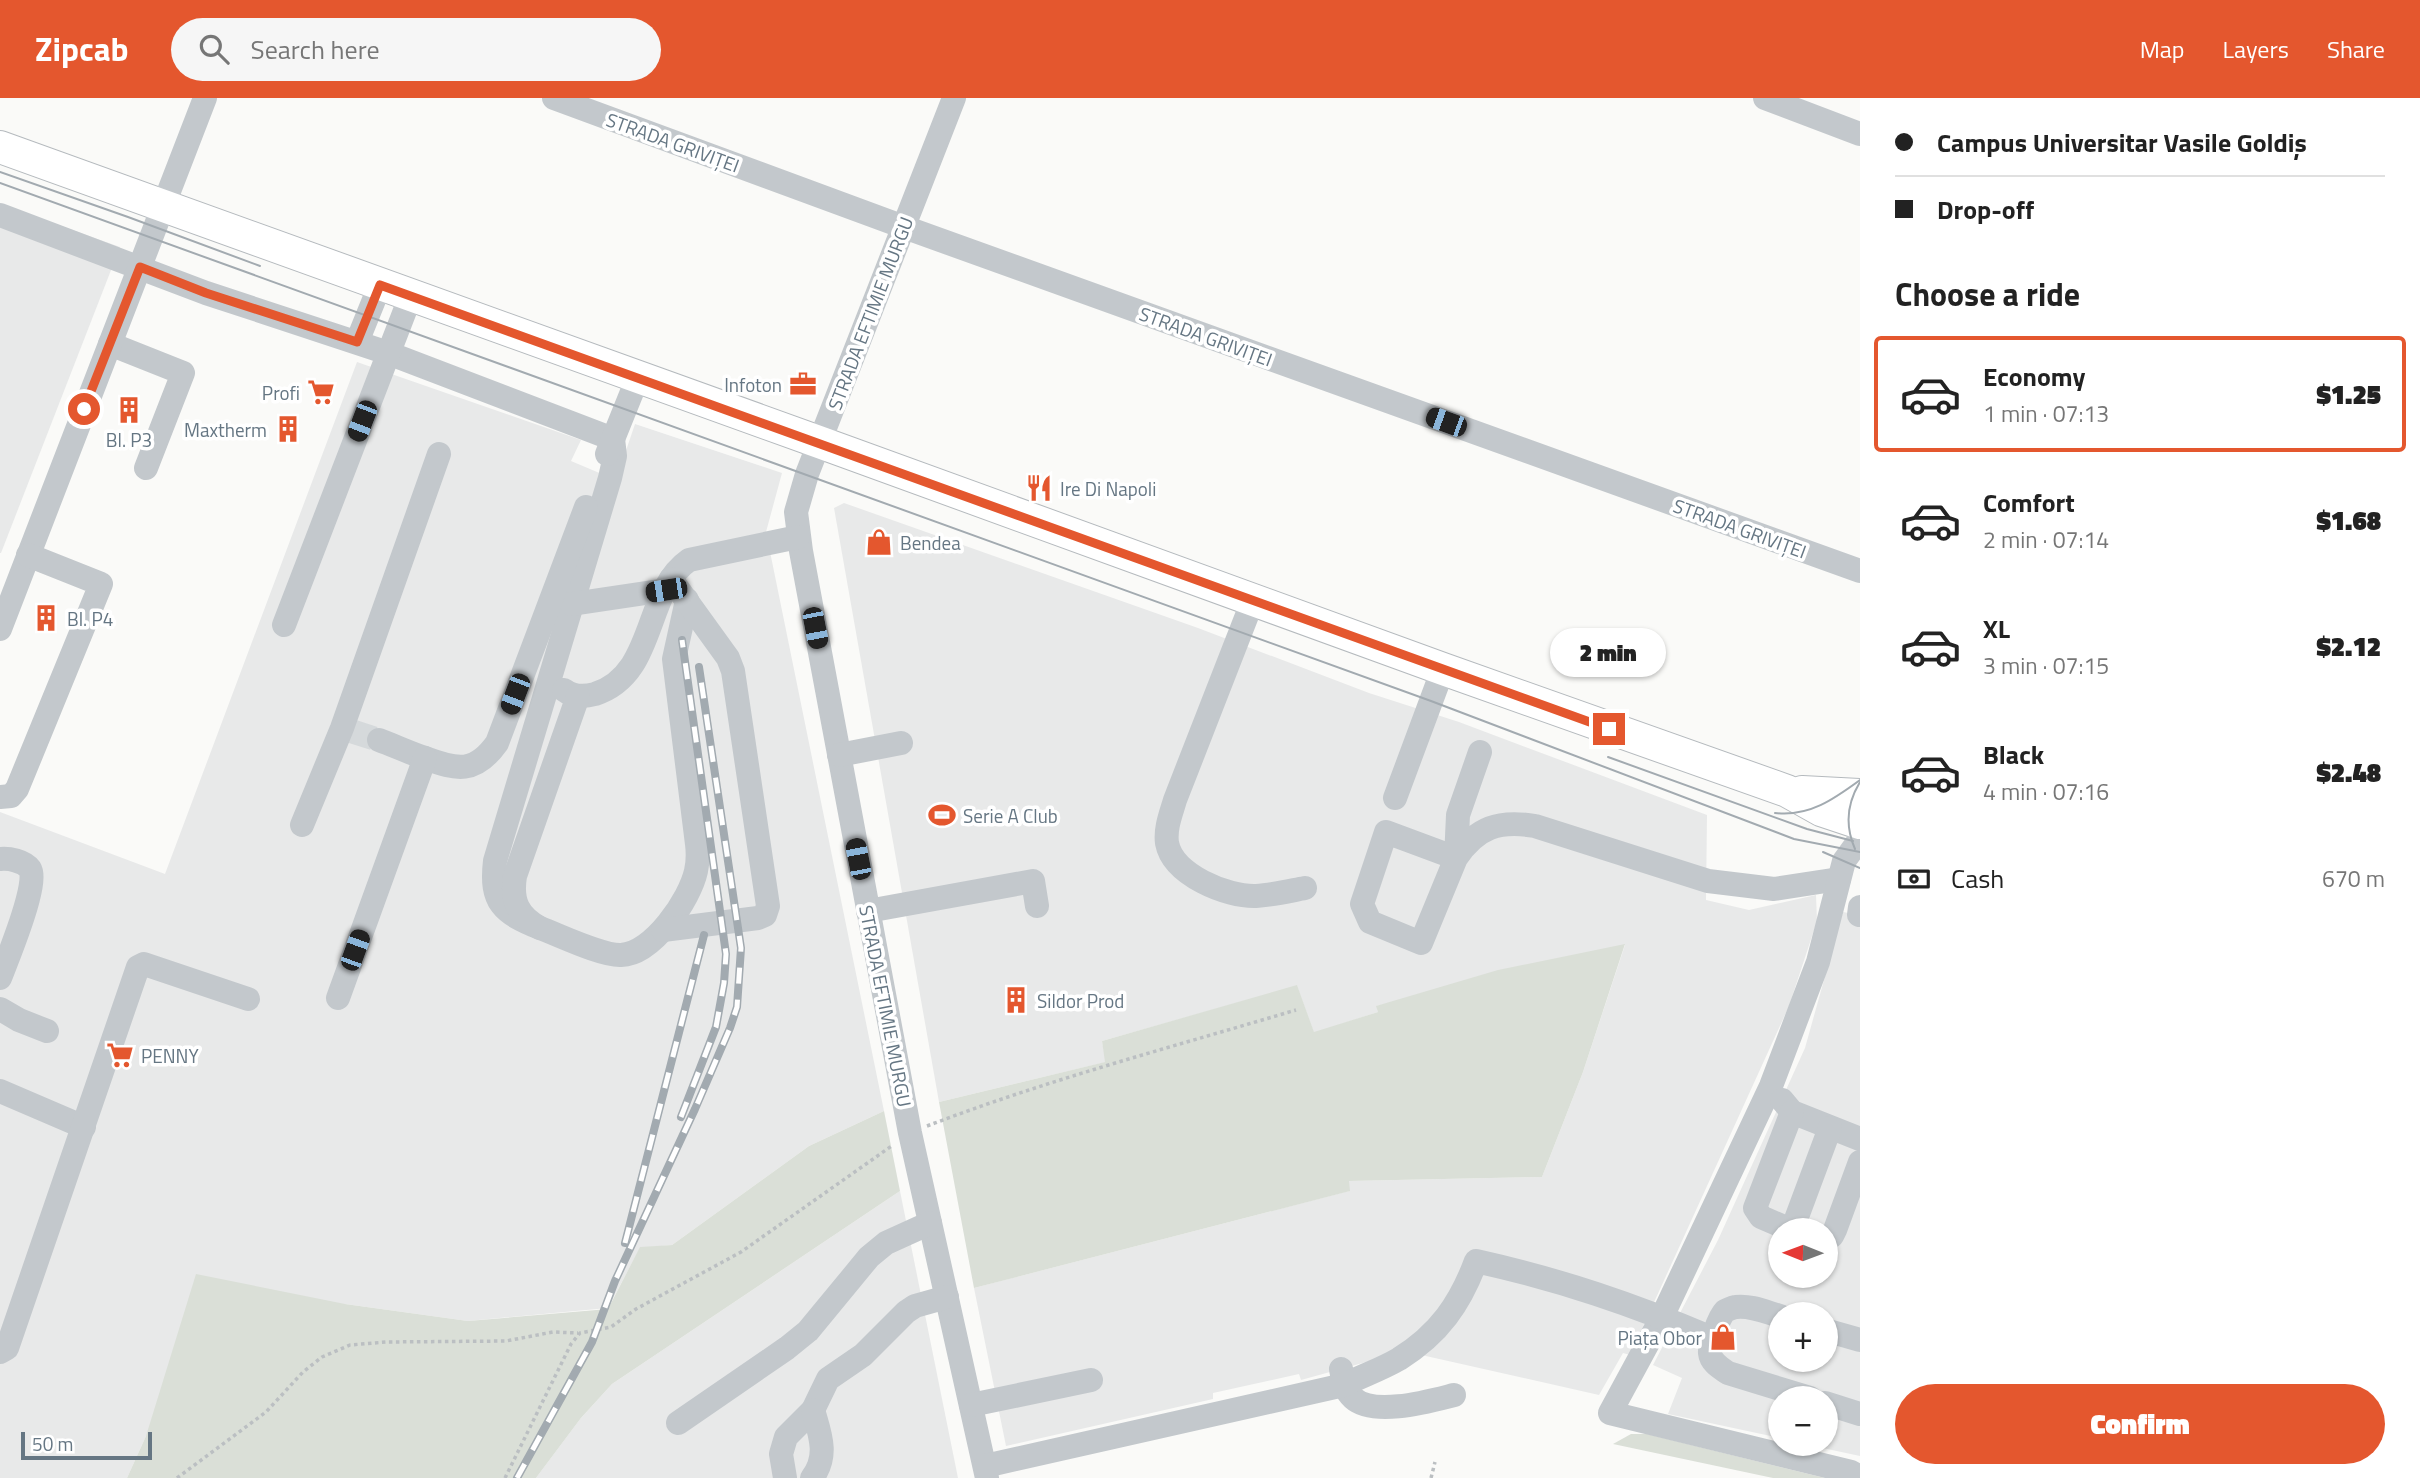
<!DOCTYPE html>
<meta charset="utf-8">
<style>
body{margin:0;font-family:"Titillium Web",sans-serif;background:#f6f6f6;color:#222;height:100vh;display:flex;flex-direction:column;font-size:26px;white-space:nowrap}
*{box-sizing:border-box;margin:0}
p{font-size:23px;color:#767676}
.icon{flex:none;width:38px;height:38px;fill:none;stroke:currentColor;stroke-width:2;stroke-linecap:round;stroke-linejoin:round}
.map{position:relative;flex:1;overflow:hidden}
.panel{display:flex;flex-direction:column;background:#fff;width:560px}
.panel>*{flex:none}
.guide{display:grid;align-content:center;height:154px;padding:0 35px;background:#fff}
.needle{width:46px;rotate:271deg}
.tools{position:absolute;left:1768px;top:1120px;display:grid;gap:14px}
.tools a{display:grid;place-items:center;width:70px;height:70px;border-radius:50%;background:#fff;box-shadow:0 2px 5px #0004;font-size:35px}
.scale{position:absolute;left:21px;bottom:18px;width:131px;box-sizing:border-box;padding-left:7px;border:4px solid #657683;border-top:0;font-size:19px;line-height:24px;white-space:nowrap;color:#657683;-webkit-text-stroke:5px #fff;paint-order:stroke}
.end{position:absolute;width:32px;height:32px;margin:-16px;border:9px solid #e4572e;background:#fff;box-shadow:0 0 0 4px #fff}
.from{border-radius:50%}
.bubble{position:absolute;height:49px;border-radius:24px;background:#fff;box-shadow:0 2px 5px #0004;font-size:23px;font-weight:800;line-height:49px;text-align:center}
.car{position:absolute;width:21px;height:42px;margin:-21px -10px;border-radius:9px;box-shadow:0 0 5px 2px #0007;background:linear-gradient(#222 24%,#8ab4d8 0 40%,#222 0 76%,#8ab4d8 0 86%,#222 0)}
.guide b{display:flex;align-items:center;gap:24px;height:66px;font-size:26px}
.guide b+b{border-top:2px solid #e0e0e0}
.guide i{width:18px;height:18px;background:#222}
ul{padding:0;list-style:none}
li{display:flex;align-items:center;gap:21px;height:116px;margin:0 14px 10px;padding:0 21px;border:4px solid transparent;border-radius:7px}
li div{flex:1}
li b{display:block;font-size:26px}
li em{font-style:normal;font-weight:800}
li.on{border-color:#e4572e}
li>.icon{width:63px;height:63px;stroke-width:1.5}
h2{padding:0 35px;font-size:32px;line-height:84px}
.pay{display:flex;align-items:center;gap:18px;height:77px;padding:0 35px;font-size:26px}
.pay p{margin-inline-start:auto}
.action{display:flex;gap:14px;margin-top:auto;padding:14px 35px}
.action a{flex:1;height:80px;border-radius:42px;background:#e4572e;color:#fff;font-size:28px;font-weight:800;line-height:80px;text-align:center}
header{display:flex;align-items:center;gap:42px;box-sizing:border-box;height:98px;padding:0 35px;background:#e4572e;color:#fff}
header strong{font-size:33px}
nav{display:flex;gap:38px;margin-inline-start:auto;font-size:24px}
.search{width:490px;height:63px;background:#f6f6f6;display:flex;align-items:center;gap:18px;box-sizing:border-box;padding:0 24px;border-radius:38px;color:#767676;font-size:26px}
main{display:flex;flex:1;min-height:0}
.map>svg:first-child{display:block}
.built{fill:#e8e9e9;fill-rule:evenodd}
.green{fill:#dadfd7}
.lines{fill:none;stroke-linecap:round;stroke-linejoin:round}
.minor-tunnel{stroke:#d5d9db;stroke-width:24;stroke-dasharray:24 12;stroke-linecap:butt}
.major-casing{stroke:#b5babe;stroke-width:34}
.path{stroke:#bbbfc2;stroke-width:3.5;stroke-dasharray:3.5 3.5;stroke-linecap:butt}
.minor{stroke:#c3c8cc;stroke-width:24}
.major{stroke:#fff;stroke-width:32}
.tram{stroke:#a2aab0;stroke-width:2}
.rail-casing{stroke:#a2aab0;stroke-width:8}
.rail{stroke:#fff;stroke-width:5;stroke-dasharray:16;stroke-linecap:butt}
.route{stroke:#e4572e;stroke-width:9}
.labels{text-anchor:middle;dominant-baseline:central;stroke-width:7;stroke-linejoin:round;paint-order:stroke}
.street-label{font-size:19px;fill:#657683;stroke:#fff}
.poi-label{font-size:19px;fill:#657683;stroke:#fff;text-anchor:start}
</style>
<header>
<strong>Zipcab</strong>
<div class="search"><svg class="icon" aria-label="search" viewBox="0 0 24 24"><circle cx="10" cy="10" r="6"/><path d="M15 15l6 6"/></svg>Search here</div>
<nav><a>Map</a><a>Layers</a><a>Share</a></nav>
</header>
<main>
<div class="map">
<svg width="1860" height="1380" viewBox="0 0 1860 1380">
<rect width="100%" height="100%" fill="#fafaf8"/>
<g class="built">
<polygon points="0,106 120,149 1,455 0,455"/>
<polygon points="357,264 581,342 571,363 616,382 635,326 782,375 766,434 884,1013 809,1048 672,1147 640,1150 608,1210 468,1223 345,1206 146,1338 127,1380 0,1380 0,714 165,776"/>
<polygon points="844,405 1198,530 1369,595 1459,624 1707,717 1706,802 1749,812 1816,797 1817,823 1789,908 1630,1257 1623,1255 1599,1297 1417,1256 1377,1261 1301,1282 1299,1276 1213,1295 1213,1301 1006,1348 974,1190 1349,1093 1349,1083 1542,1079 1583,974 1625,847 1377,908 1378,914 1314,935 1297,888 1102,943 1106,964 939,1004 834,410"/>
<path d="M1843,814L1860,817V1358L1804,1346H1825V1300H1780V1340L1668,1316L1682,1280L1653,1267L1718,1142L1805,950ZM1780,1132H1825V1178H1780ZM1780,1216H1825V1262H1780Z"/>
<polygon points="900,1093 958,1380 536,1380 581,1320 612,1286"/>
</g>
<g class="green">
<polygon points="1625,846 1583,974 1542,1079 1349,1083 1350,1093 974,1190 939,1004 1105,964 1102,943 1297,887 1314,934 1378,914 1376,908 1498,872"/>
<polygon points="884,1013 900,1093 612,1286 581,1320 536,1380 127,1380 146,1338 196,1176 345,1206 468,1223 608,1211 640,1149 672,1147 809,1048"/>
<polygon points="1631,1336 1647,1336 1825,1380 1773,1380 1613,1346"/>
</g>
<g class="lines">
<polyline class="minor-tunnel" points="351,633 379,642"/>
<defs>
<g id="major">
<polyline points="0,49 819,344 1443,571 1787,693 1821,712 1860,725"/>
<polyline points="1802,694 1860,697"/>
</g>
</defs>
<use href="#major" class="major-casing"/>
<g class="path">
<path d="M927,1028C1047,982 1172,949 1296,912"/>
<polyline points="177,1380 266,1314 303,1274 322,1259 350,1247 386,1244 506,1243 553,1234 578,1235"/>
<polyline points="505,1380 571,1246 580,1235 611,1229 636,1211 741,1154 893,1047"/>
<polyline points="1431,1380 1435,1364"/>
</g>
<g class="minor">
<polyline points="554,0 904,129 1860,473"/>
<polyline points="954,0 807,376 796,414 801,453 910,1035 987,1380"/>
<polyline points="1765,0 1860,36"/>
<path d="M0,117L206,195L388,255L613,341L615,358L610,380L495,763C490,805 503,815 540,830"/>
<polyline points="357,244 380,187"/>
<polyline points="110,246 183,275 146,370"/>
<polyline points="607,356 638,279"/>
<path d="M1253,502L1175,702C1171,716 1165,730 1167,745C1173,777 1227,799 1256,798C1272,797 1289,793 1305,790"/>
<polyline points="572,506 666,492"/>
<polyline points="284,527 411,197"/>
<polyline points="0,531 205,0"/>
<path d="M564,592C573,599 584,599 595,596C657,576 643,494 689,462L798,439"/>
<path d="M578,598L515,778C511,803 518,818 540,830C559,837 602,858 621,857C653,856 690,801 696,773C698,764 698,754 697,746L674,561L687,502"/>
<path d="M379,642C395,648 410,655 425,660C457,672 475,676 497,645L586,409"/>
<path d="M1480,654L1458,717L1456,760L1386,734L1362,806L1370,824L1421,845L1456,760C1477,729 1499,722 1535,728L1708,783L1774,791L1839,781"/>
<polyline points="839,657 901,645"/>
<polyline points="0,699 11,698 17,691 101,486 28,457"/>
<polyline points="1395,700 1443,571"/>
<polyline points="302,727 342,630 439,356"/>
<polyline points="1860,741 1844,763 1818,864 1771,988 1662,1219 1610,1315 1851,1374 1860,1379"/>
<path d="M0,761C9,760 24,763 30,771C39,785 7,862 0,880"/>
<polyline points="868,813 1033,783 1037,808"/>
<polyline points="1859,817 1860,809"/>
<polyline points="663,832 758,820 765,817 768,808 733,573 728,560 671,481"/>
<polyline points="338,900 425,660"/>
<polyline points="0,911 19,922 47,933"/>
<polyline points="0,993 84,1029"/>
<polyline points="1782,1002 1792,1014 1860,1041"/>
<polyline points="1791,1132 1761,1119 1755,1110 1792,1014"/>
<polyline points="1792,1132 1830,1030"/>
<polyline points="1825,1142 1832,1138 1835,1132 1860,1064"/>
<path d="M1780,1218C1766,1214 1750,1207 1736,1209C1734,1209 1727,1212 1725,1213C1719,1219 1709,1247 1710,1255C1711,1265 1721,1270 1728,1275L1810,1300"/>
<polyline points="1825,1232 1860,1242"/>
<polyline points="0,1254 7,1250 138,869 144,866 248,901"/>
<path d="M1341,1271C1343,1282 1344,1292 1353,1300C1374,1319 1430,1303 1454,1297"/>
<polyline points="1825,1305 1860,1316"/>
<polyline points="971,1307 1091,1282"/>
<polyline points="678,1325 787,1250 808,1233 869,1159 886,1145 930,1125"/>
<path d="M985,1368L1344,1287C1362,1278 1382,1271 1399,1261C1439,1236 1460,1206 1476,1163C1561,1182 1632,1206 1712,1240"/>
<polyline points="785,1380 781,1356 786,1339 813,1312 828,1281 863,1257 906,1214 915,1208 947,1199"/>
<path d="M812,1380C829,1358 820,1336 813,1312"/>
</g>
<use href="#major" class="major"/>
<g class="tram">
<polyline points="0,74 128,119 260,168"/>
<polyline points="0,85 1431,603 1794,741 1860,754"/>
<polyline points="1608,659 1807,731 1853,743"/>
<path d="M1775,715C1809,719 1834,701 1860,682"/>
<path d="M1855,751C1845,728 1847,705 1860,684"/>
<polyline points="1823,754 1860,770"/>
</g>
<defs>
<g id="rail">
<polyline points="681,1019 716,929 724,885 726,856 682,542"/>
<polyline points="625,1145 704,837"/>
<polyline points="517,1380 592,1244 615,1183 695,1011 730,930 737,909 741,850 699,569"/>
</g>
</defs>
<use href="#rail" class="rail-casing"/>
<use href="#rail" class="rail"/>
</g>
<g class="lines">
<polyline class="route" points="84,311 140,169 206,195 357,244 380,187 1609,631"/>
</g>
<defs>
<symbol id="office-bare" viewBox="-9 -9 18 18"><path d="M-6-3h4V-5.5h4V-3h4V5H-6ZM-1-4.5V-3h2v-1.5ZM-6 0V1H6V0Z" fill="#e4572e" stroke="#fff" stroke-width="2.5" paint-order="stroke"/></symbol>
<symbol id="supermarket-bare" viewBox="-9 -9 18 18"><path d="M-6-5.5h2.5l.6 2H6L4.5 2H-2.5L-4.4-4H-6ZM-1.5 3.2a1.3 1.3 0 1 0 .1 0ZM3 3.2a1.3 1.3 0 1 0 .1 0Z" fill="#e4572e" stroke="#fff" stroke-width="2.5" paint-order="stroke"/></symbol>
<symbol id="building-bare" viewBox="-9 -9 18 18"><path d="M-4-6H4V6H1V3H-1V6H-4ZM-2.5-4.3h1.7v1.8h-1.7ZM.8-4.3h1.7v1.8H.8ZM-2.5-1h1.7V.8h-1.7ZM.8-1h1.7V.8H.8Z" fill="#e4572e" stroke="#fff" stroke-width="2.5" paint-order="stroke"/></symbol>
<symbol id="restaurant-bare" viewBox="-9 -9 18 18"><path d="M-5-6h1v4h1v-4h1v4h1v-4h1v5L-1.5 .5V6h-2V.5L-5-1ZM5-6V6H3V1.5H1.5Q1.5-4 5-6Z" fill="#e4572e" stroke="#fff" stroke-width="2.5" paint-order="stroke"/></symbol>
<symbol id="shop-bare" viewBox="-9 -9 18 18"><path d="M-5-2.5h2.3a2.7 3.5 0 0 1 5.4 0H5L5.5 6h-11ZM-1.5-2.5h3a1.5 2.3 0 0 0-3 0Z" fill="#e4572e" stroke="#fff" stroke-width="2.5" paint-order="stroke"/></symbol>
<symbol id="stadium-bare" viewBox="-9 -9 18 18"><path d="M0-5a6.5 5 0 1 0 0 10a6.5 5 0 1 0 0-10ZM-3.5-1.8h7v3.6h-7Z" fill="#e4572e" stroke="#fff" stroke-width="2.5" paint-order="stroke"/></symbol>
</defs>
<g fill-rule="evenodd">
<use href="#office-bare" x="784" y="267" width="38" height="38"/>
<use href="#supermarket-bare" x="302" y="275" width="38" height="38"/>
<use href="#building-bare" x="110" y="293" width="38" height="38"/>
<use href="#building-bare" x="269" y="312" width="38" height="38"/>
<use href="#restaurant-bare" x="1020" y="371" width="38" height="38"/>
<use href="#shop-bare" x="860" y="425" width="38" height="38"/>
<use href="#building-bare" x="27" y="501" width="38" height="38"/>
<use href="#stadium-bare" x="923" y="698" width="38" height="38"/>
<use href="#building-bare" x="997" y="883" width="38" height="38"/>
<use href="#supermarket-bare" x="101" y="938" width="38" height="38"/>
<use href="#shop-bare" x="1704" y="1220" width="38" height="38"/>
</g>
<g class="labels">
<g class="street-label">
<text transform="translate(673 44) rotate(20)">STRADA GRIVIȚEI</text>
<text transform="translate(870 215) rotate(-69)">STRADA EFTIMIE MURGU</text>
<text transform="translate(1206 238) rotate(20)">STRADA GRIVIȚEI</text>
<text transform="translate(1740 430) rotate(20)">STRADA GRIVIȚEI</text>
<text transform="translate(886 908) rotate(79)">STRADA EFTIMIE MURGU</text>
</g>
<g class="poi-label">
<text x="782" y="286" text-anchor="end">Infoton</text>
<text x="300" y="294" text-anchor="end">Profi</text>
<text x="267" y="331" text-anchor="end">Maxtherm</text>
<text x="129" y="341" text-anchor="middle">Bl. P3</text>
<text x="1060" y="390">Ire Di Napoli</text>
<text x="900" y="444">Bendea</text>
<text x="67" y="520">Bl. P4</text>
<text x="963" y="717">Serie A Club</text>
<text x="1037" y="902">Sildor Prod</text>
<text x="141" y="957">PENNY</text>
<text x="1702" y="1239" text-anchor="end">Piața Obor</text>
</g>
</g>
</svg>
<div class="tools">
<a><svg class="needle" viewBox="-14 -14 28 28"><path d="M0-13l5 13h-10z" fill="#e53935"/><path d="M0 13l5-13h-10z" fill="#767676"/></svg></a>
<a>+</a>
<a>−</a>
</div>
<div class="scale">50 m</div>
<i class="end from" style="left:84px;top:311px"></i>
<i class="end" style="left:1609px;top:631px"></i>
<div class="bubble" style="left:1550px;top:530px;width:116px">2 min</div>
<i class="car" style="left:362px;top:323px;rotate:201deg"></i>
<i class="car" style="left:1446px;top:324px;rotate:290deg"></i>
<i class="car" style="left:666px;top:492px;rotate:261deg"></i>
<i class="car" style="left:815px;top:530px;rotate:169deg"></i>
<i class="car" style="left:515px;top:596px;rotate:201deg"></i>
<i class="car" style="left:858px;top:761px;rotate:349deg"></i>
<i class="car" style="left:355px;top:852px;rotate:20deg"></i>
</div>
<section class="panel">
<div class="guide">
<b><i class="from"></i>Campus Universitar Vasile Goldiș</b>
<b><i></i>Drop-off</b>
</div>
<h2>Choose a ride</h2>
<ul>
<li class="on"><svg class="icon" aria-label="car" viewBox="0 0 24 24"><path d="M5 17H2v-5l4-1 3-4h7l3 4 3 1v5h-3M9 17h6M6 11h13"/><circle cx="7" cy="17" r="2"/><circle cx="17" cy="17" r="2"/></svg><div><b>Economy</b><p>1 min · 07:13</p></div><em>$1.25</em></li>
<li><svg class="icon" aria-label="car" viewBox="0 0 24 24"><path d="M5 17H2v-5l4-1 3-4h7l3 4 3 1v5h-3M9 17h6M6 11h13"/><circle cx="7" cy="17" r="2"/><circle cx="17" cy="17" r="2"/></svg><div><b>Comfort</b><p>2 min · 07:14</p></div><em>$1.68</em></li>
<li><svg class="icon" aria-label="car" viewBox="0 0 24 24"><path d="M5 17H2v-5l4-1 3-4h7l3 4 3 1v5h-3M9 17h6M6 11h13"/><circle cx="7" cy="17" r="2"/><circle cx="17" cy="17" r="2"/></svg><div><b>XL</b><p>3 min · 07:15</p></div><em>$2.12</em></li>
<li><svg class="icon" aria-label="car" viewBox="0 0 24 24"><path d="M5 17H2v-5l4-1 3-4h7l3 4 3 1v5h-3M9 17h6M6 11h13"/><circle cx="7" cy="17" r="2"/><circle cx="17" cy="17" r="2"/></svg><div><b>Black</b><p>4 min · 07:16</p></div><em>$2.48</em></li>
</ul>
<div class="pay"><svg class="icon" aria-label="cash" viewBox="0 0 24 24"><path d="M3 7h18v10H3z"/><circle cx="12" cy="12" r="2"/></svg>Cash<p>670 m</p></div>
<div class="action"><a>Confirm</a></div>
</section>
</main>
